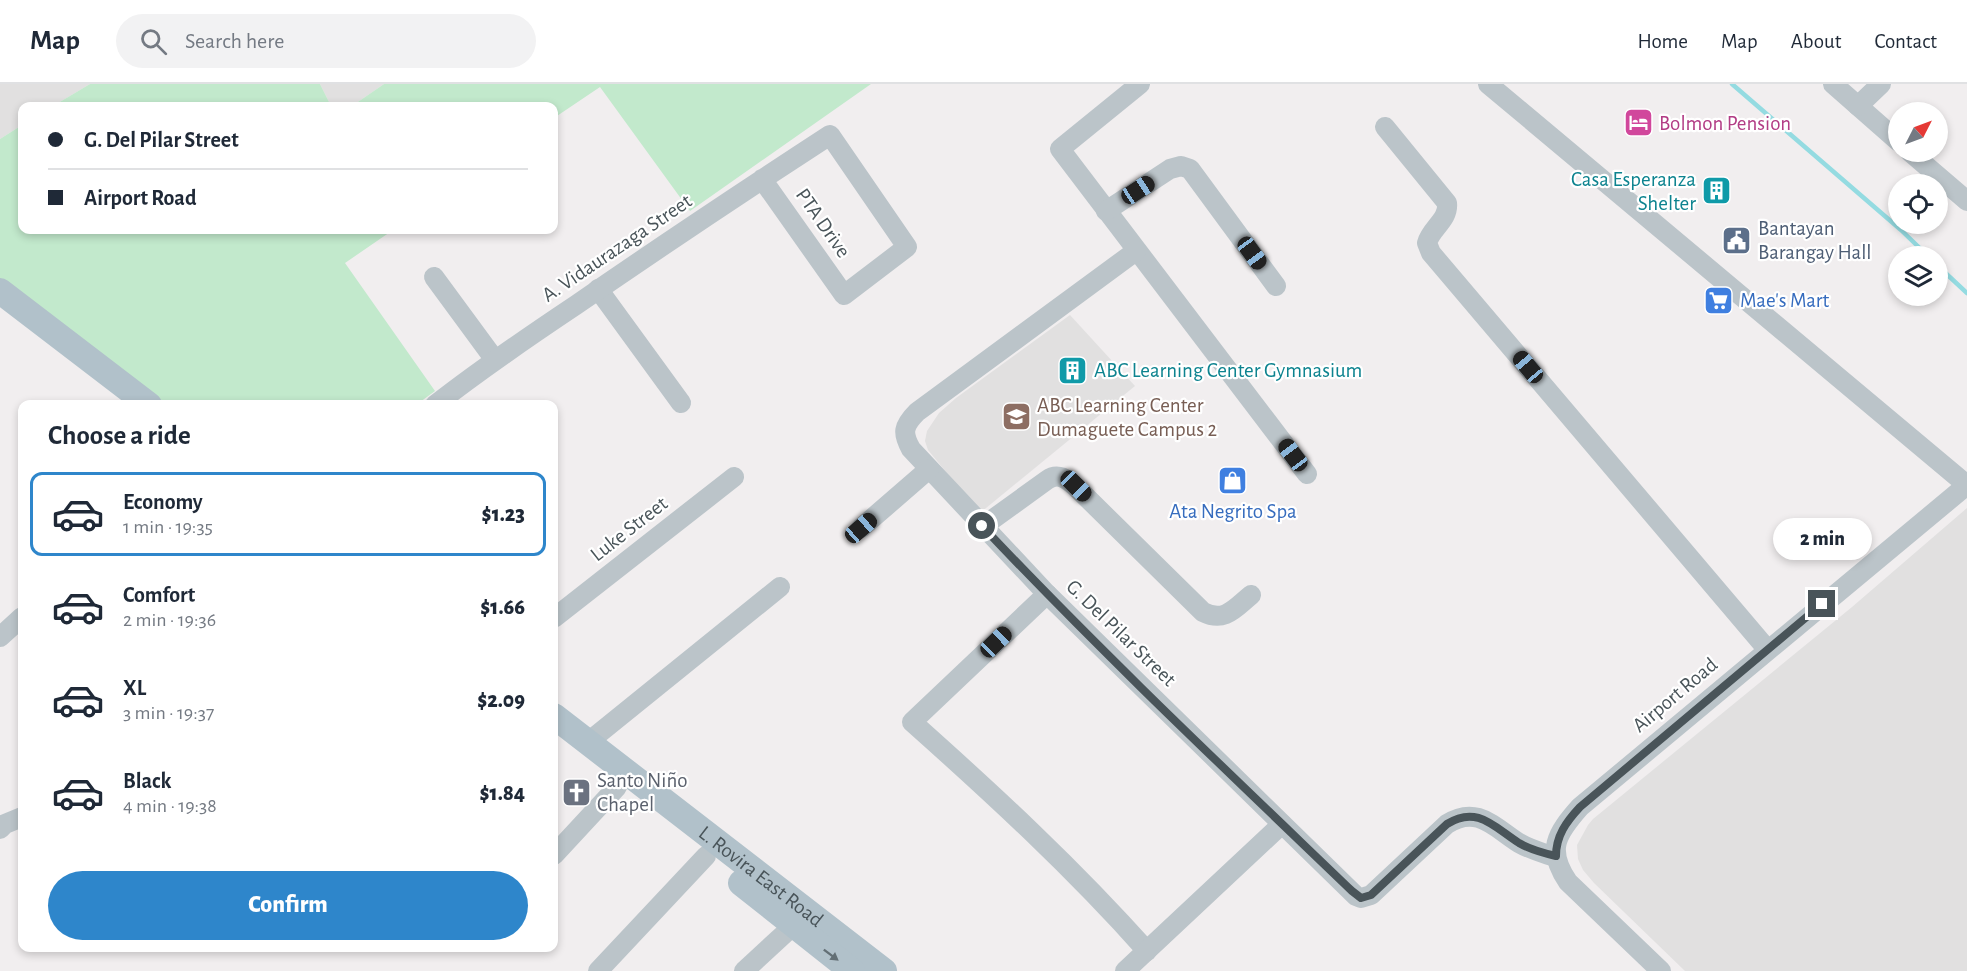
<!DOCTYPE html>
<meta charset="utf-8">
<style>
body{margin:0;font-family:"Alegreya Sans",sans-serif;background:#f2f2f3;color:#1f2937;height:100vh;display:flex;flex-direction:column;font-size:22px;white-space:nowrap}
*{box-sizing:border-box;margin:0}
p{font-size:20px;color:#747a83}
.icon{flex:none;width:33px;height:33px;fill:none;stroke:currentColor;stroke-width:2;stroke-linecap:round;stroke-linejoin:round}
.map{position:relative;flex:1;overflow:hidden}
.side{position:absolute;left:18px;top:316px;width:540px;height:552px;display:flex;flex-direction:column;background:#fff;border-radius:12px;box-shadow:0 3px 9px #0003}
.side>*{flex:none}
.guide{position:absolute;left:18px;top:18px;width:540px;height:132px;border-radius:12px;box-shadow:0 3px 9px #0003;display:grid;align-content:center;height:132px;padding:0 30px;background:#fff}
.needle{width:39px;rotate:48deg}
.buttons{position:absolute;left:1888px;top:18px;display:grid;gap:12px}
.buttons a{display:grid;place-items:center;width:60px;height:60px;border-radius:50%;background:#fff;box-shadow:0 3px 9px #0003;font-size:30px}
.end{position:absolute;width:27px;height:27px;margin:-14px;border:8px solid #495459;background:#fff;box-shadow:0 0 0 3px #fff}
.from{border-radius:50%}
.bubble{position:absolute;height:42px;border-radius:21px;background:#fff;box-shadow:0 3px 9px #0003;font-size:20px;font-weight:800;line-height:42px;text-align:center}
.car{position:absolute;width:18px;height:36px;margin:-18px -9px;border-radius:8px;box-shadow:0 0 4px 2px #0007;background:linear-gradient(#222 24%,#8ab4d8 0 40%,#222 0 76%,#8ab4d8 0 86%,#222 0)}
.guide b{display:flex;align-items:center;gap:21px;height:57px;font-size:22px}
.guide b+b{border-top:2px solid #e0e1e3}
.guide i{width:15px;height:15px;background:#1f2937}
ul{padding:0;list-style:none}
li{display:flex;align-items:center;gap:18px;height:84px;margin:0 12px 9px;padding:0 18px;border:3px solid transparent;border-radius:12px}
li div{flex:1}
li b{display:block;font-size:22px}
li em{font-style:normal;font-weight:800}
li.selected{border-color:#2e86cb}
li>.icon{width:54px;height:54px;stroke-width:1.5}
h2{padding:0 30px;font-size:27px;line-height:72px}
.button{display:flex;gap:12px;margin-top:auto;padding:12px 30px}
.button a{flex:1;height:69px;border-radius:36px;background:#2e86cb;color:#fff;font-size:24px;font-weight:800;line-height:69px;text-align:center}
header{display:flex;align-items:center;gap:36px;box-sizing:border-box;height:84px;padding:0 30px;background:#fff;border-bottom:2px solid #e0e1e3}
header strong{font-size:28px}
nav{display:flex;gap:33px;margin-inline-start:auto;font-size:21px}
.search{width:420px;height:54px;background:#f2f2f3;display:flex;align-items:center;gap:15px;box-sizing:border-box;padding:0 21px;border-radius:33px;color:#747a83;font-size:22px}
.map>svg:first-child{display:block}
.education{fill:#e1e0e0}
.green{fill:#c2e9cc}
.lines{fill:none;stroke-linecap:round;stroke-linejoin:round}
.stream{stroke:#94dbe1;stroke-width:4.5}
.minor{stroke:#bbc4c9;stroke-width:20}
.major{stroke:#b1c1ca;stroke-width:26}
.oneway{fill:#636f75}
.route{stroke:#495459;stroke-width:8}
.labels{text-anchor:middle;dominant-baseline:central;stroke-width:4.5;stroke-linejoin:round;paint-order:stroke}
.hotel-label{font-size:21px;fill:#b23c85;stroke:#fff;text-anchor:start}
.culture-label{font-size:21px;fill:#0d838f;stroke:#fff;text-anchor:end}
.street-label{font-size:21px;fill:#495459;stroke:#fff}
.service-label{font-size:21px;fill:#4e5e75;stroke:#fff;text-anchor:start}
.shop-label{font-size:21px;fill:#366cbe;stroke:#fff;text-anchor:start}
.education-label{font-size:21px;fill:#785e54;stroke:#fff;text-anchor:start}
.worship-label{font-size:21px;fill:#5b616d;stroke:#fff;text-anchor:start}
</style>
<header>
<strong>Map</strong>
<div class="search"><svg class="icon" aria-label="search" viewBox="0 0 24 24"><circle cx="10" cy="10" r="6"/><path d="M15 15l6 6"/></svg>Search here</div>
<nav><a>Home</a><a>Map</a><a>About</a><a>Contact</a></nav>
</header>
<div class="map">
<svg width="1967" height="887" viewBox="0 0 1967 887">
<rect width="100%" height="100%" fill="#f1eeef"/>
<g class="education">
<polygon points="0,0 90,0 53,22 22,22 22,41 0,55"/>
<polygon points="320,0 384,0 352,22 331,22"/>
<polygon points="1070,231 1135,302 980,429 928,366 925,357 927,347 939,329 956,314"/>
<polygon points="1967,424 1967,887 1685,887 1594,799 1583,786 1578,775 1577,761 1588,741 1593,735 1852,523"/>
</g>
<g class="green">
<polygon points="90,0 320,0 331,22 53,22"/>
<polygon points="384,0 871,0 690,127 600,3 554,34 554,22 352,22"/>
<polygon points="22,41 22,146 393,146 345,179 435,307 416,321 166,321 0,195 0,55"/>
</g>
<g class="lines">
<g class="stream">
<polyline points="1732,0 1901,146 1928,172"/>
<polyline points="1938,182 1967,209"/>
</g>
<g class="minor">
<polyline points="1140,0 1060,65 1307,390"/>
<polyline points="1488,0 1967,401"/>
<polyline points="1833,0 1899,58"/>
<polyline points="1858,22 1881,0"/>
<path d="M1385,43L1447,119C1449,136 1431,144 1427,159L1431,169L1767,565"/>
<polyline points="1910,68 1967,117"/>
<polyline points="1106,127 1170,85 1181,82 1190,85 1276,202"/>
<path d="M1136,167L917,328C903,342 902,349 911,365L1047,510L1356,812L1361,814L1371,811L1447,740C1477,721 1494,743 1519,759C1531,766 1543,769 1555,773"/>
<polyline points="434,193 495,276"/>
<polyline points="598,205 681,319"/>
<path d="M435,321C480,286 528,253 576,221C660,163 744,107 830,51L907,163L844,211L762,95"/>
<path d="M982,443L1047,396C1058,388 1067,395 1076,403L1203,528C1225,539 1235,524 1251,511"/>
<polyline points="861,444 929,385"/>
<path d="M1047,510L912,638C995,712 1073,784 1147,867"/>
<polyline points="554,534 734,393"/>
<polyline points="0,553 22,533"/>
<polyline points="587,659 780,503"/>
<polyline points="0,745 5,740 22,733"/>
<polyline points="554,771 617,703"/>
<polyline points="598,887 706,772"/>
<polyline points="744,887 794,841"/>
<polyline points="1125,887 1282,740"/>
<path d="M1661,887L1568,798C1546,766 1556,750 1580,723L1967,401"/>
</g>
<g class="major">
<polyline points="0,207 149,321"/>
<path id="s1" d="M554,632L884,887"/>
<polyline points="741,799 852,887"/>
</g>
</g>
<defs><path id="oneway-solid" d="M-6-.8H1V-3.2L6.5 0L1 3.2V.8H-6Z" transform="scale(1.5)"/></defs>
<use class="oneway" href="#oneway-solid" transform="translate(831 871) rotate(37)"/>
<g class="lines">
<path class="route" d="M982,442C1101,568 1227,687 1352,807L1361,814L1371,811L1447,740C1477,721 1494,743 1519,759C1531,766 1543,769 1556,772C1556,752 1566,738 1580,723L1822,520"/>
</g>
<defs>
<symbol id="hotel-square" viewBox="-11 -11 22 22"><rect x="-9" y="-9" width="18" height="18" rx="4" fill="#d1479c" stroke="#fff"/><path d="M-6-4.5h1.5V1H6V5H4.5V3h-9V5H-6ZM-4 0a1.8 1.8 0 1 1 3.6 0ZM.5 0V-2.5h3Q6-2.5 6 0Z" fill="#fff"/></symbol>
<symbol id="building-square" viewBox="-11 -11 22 22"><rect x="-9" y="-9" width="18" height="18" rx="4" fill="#0f9aa8" stroke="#fff"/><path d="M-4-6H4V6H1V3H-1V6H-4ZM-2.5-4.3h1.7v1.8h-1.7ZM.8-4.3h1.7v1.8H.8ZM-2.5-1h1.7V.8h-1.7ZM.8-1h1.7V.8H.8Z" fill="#fff"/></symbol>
<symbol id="civic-square" viewBox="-11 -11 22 22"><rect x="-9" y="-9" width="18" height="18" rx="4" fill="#5c6f8a" stroke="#fff"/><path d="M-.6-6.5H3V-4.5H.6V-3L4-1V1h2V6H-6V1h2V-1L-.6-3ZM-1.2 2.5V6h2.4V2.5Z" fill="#fff"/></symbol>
<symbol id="supermarket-square" viewBox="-11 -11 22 22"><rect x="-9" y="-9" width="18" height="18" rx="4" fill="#3f7fe0" stroke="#fff"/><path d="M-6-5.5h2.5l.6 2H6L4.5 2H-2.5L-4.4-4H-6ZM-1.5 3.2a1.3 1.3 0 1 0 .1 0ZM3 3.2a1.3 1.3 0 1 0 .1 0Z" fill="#fff"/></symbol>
<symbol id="school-square" viewBox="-11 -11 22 22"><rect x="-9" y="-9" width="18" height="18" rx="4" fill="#8d6e63" stroke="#fff"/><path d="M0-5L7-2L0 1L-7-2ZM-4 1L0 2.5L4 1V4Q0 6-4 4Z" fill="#fff"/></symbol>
<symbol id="shop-square" viewBox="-11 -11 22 22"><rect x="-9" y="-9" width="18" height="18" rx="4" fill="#3f7fe0" stroke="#fff"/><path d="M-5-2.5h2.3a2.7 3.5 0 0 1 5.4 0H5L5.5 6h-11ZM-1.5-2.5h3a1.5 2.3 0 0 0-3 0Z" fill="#fff"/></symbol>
<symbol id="church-square" viewBox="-11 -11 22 22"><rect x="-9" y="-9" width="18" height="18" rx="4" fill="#6b7280" stroke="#fff"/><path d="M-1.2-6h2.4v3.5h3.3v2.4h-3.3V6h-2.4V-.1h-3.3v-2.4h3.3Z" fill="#fff"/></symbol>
</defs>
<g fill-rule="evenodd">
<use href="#hotel-square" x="1622" y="22" width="33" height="33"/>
<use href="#building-square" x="1700" y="90" width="33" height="33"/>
<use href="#civic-square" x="1720" y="140" width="33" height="33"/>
<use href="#supermarket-square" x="1702" y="200" width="33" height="33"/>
<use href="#building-square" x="1056" y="270" width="33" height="33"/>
<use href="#school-square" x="1000" y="316" width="33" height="33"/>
<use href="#shop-square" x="1216" y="380" width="33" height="33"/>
<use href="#church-square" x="560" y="692" width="33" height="33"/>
</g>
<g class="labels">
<g class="hotel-label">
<text x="1659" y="39">Bolmon Pension</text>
</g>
<g class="culture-label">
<text x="1696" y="95">Casa Esperanza<tspan x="1696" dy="24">Shelter</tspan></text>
<text x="1094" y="286" text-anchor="start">ABC Learning Center Gymnasium</text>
</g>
<g class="street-label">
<text transform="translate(823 139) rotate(55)">PTA Drive</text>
<text transform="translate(617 164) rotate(-34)">A. Vidaurazaga Street</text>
<text transform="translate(629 445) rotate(-38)">Luke Street</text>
<text transform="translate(1121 549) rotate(44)">G. Del Pilar Street</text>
<text transform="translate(1675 611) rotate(-40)">Airport Road</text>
<text stroke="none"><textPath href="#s1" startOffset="262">L. Rovira East Road</textPath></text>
</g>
<g class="service-label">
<text x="1758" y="144">Bantayan<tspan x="1758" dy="24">Barangay Hall</tspan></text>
</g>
<g class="shop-label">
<text x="1740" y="216">Mae's Mart</text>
<text x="1233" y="427" text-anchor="middle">Ata Negrito Spa</text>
</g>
<g class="education-label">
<text x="1037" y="321">ABC Learning Center<tspan x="1037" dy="24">Dumaguete Campus 2</tspan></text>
</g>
<g class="worship-label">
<text x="597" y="696">Santo Niño<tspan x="597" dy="24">Chapel</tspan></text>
</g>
</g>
</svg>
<div class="buttons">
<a><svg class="needle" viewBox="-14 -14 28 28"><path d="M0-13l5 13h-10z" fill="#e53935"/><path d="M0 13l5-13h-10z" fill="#747a83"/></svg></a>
<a><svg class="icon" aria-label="locate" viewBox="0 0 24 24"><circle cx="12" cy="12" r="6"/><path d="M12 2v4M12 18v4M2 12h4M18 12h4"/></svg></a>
<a><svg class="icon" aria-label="layers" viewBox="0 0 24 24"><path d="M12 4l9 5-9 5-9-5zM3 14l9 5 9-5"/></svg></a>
</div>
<i class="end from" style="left:982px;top:442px"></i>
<i class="end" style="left:1822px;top:520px"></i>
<div class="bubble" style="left:1773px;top:434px;width:99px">2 min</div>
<i class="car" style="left:1138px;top:106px;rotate:57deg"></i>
<i class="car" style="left:1252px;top:169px;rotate:144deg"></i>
<i class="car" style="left:1528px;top:283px;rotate:320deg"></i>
<i class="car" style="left:1293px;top:371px;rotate:323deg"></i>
<i class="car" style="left:1076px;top:402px;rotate:135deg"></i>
<i class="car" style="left:861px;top:444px;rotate:49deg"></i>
<i class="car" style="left:996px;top:558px;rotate:46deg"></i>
<div class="guide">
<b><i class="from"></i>G. Del Pilar Street</b>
<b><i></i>Airport Road</b>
</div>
<section class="side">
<h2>Choose a ride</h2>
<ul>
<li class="selected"><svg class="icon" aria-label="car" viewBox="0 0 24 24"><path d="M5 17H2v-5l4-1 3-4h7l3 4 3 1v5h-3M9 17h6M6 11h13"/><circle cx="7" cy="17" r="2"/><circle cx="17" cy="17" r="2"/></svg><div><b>Economy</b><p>1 min · 19:35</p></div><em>$1.23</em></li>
<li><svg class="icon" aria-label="car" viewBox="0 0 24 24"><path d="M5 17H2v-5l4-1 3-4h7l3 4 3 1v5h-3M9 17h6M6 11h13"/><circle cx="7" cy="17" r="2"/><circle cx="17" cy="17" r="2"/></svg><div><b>Comfort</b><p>2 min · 19:36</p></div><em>$1.66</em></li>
<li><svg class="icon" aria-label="car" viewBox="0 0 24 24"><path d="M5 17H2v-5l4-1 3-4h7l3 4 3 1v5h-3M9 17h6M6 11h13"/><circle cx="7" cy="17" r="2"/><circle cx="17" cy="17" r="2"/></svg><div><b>XL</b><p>3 min · 19:37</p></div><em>$2.09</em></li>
<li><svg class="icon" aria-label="car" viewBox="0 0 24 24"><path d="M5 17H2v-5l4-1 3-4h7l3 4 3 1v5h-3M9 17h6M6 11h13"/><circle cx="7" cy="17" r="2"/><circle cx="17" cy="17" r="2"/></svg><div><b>Black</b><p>4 min · 19:38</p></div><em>$1.84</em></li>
</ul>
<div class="button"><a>Confirm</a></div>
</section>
</div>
